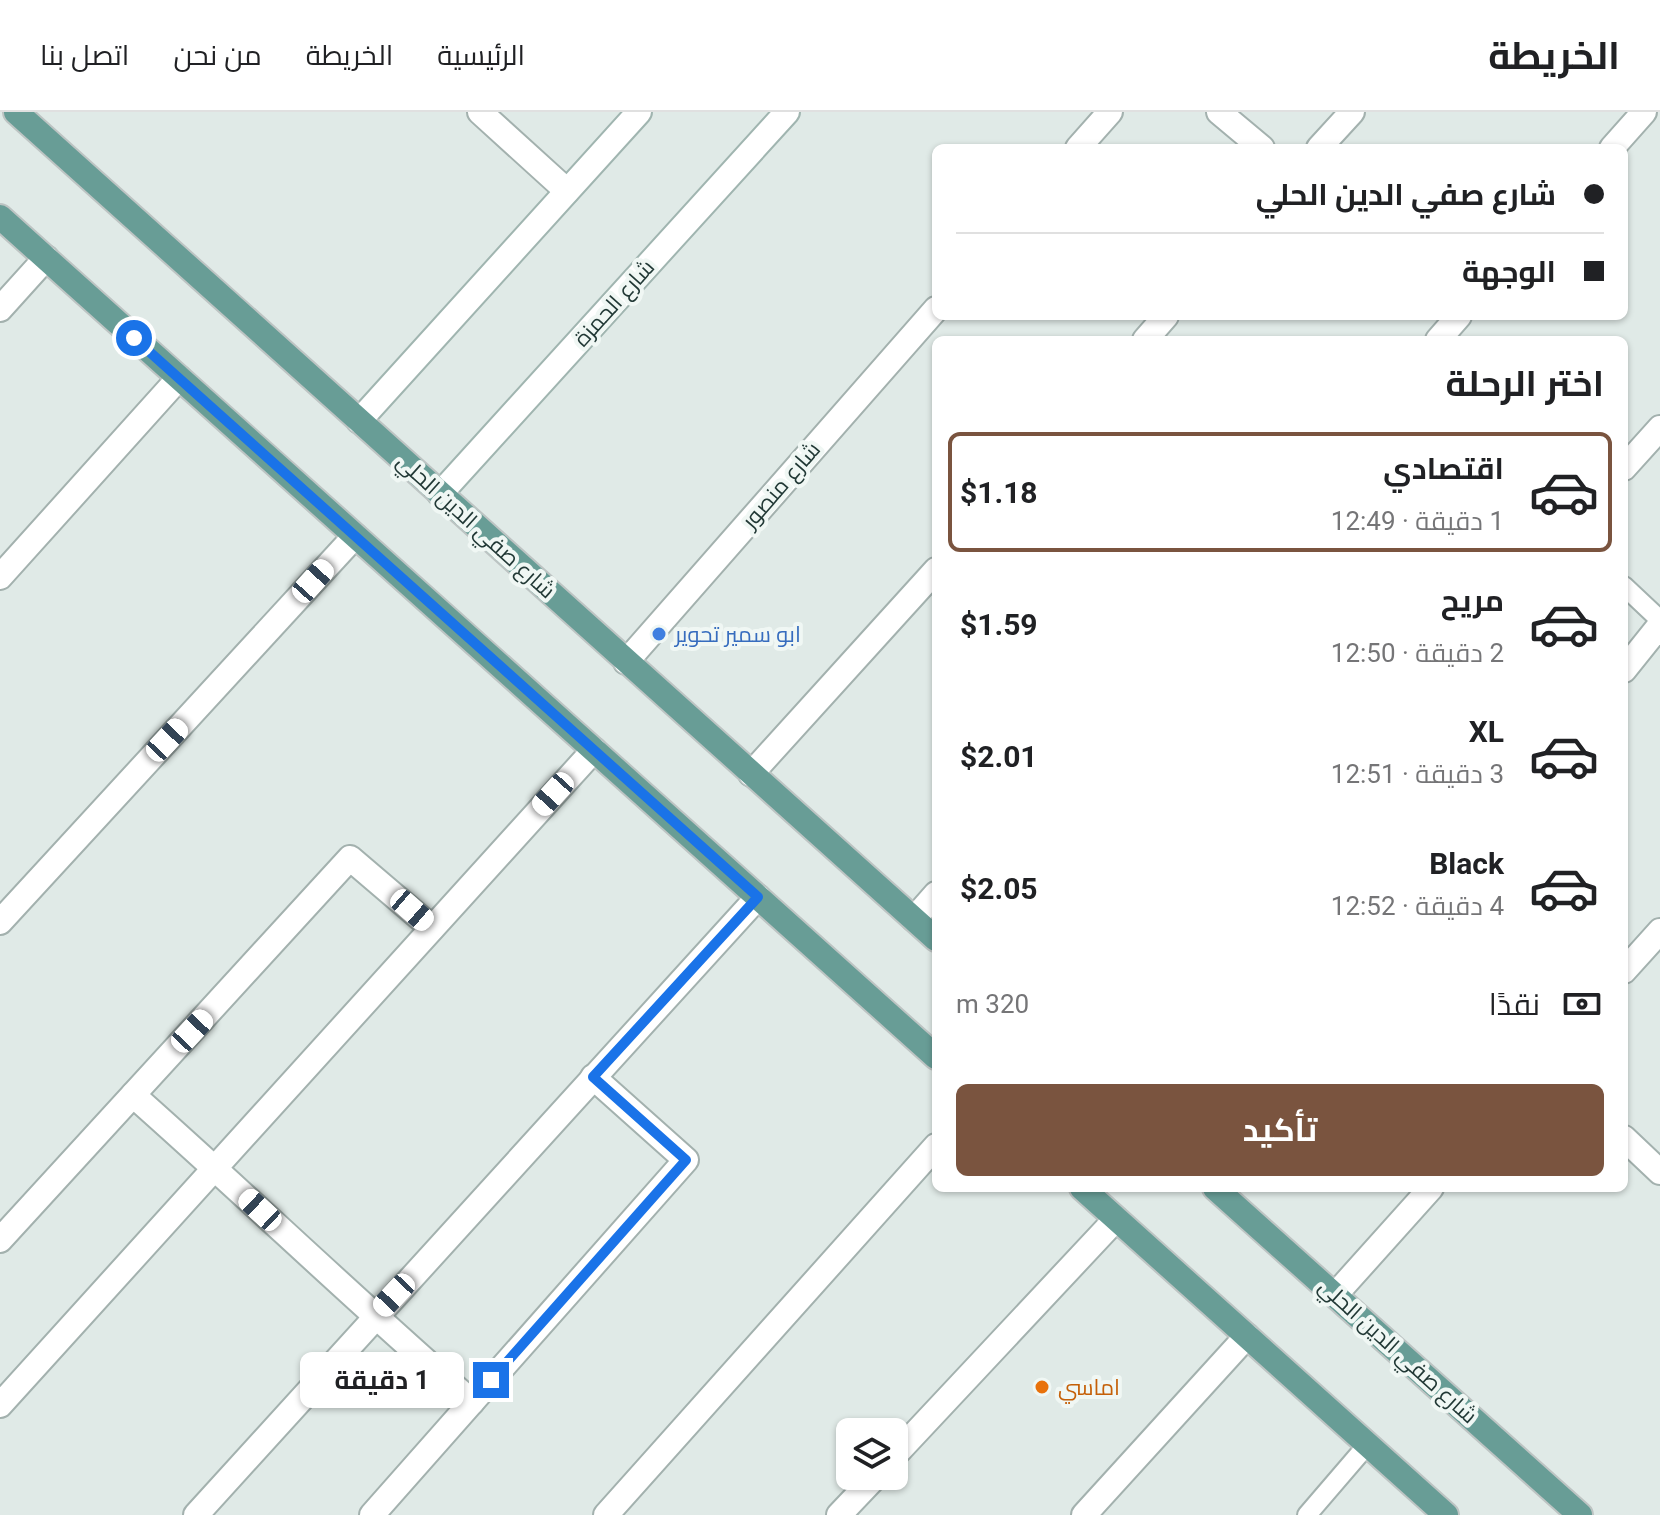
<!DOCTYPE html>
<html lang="ar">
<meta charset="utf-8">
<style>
body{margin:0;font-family:Roboto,Cairo,sans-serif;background:#f6f6f6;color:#202124;direction:rtl;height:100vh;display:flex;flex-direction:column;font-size:30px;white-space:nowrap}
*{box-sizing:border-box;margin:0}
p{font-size:26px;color:#757577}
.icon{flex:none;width:44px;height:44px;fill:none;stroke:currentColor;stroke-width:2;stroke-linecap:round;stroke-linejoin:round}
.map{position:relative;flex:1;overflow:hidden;direction:ltr}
.drawer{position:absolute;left:932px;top:224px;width:696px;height:856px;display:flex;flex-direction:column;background:#fff;border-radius:12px;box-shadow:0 2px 6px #0004;direction:rtl}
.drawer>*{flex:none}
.banner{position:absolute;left:932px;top:32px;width:696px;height:176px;border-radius:12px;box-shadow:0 2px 6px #0004;direction:rtl;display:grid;align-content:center;height:176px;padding:0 24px;background:#fff}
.fabs{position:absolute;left:836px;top:1306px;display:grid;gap:16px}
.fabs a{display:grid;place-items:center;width:72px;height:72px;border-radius:12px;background:#fff;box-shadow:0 2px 6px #0004;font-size:40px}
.end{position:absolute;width:36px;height:36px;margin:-18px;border:10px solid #1a73e8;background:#fff;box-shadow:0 0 0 4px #fff}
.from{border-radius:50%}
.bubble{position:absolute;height:56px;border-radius:12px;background:#fff;box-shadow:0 2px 6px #0004;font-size:26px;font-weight:700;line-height:56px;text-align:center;direction:rtl}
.car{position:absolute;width:24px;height:48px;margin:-24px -12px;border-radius:10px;box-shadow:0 0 6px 2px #0007;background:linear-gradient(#fff 24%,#345 0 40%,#fff 0 76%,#345 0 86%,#fff 0)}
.banner b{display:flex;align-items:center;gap:28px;height:76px;font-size:30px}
.banner b+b{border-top:2px solid #e0e0e0}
.banner i{width:20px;height:20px;background:#202124}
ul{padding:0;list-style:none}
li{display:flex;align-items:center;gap:24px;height:120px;margin:0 16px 12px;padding:0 8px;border:4px solid transparent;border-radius:12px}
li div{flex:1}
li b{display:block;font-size:30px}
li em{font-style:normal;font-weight:700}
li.on{border-color:#7a543f}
li>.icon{width:72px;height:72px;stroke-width:1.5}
h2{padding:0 24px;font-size:36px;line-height:96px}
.pay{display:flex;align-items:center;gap:20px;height:88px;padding:0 24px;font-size:30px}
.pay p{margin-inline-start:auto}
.button{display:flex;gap:16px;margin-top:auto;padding:16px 24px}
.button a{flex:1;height:92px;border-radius:12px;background:#7a543f;color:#fff;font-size:32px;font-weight:700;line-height:92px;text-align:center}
header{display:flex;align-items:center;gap:48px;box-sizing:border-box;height:112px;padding:0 40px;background:#fff;border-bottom:2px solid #e0e0e0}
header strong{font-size:38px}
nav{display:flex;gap:44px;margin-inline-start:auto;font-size:28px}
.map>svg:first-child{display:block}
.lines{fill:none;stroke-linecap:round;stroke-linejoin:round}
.lane-casing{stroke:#a3b1ae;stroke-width:22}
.street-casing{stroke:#a3b1ae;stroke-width:28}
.secondary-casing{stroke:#a0b5b0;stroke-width:28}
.primary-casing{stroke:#bdc4c3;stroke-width:28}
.lane{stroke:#fff;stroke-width:18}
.street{stroke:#fff;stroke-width:24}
.secondary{stroke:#fff;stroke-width:24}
.primary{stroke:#689d96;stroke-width:24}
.route{stroke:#1a73e8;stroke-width:10}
.shop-dot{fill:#3f7fe0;stroke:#f0f7f4;stroke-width:3}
.food-dot{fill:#e8710a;stroke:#f0f7f4;stroke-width:3}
.labels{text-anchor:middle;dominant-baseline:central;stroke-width:8;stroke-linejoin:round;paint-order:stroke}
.street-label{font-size:22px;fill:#223936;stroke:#f0f7f4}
.shop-label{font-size:22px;fill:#366cbe;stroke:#f0f7f4;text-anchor:start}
.food-label{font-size:22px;fill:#c56008;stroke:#f0f7f4;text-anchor:start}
</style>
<header>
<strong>الخريطة</strong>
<nav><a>الرئيسية</a><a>الخريطة</a><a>من نحن</a><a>اتصل بنا</a></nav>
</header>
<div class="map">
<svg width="1660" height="1403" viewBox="0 0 1660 1403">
<rect width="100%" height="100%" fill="#e0eae7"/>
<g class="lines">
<defs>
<g id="lane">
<polyline points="1624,474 1660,508"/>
<polyline points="1307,1403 1368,1332"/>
</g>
<g id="street">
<polyline points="480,0 567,79"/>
<polyline points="1219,0 1262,36"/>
<polyline points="1078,36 1110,0"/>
<polyline points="1319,36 1352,0"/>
<polyline points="1612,36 1644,0"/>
<polyline points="0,197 46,146"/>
<polyline points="1145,228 1166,204"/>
<polyline points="1438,228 1459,204"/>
<polyline points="1624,356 1660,316"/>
<polyline points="0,465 179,266"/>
<polyline points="626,550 936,197"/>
<polyline points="1624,558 1660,513"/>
<polyline points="751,662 936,458"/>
<polyline points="914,807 936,782"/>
<polyline points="0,810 355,424"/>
<polyline points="1624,859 1660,819"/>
<path d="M133,983C247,1084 357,1190 472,1290"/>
<polyline points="1624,1026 1660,1060"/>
<polyline points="0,1128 350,746 432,816"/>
<polyline points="1335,1183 1431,1076"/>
<polyline points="0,1293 594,638"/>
<polyline points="894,1344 1116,1107"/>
<polyline points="196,1403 758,785"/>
<polyline points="372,1403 686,1048 593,965"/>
<polyline points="606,1403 936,1034"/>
<polyline points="839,1403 876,1364"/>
<polyline points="1084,1403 1247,1224"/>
</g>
<g id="secondary">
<polyline points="359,309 639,0"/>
<polyline points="440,382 787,0"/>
</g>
<g id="primary">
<polyline points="16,0 936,827"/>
<polyline points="0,105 936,945"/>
<polyline points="1082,1076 1446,1403"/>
<polyline points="1215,1076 1580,1403"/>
</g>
</defs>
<use href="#lane" class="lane-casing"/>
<use href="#street" class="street-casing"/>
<use href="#secondary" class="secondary-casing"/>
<use href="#primary" class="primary-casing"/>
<use href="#lane" class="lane"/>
<use href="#street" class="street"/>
<use href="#secondary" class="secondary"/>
<use href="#primary" class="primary"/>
</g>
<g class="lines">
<polyline class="route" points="134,226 758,785 593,965 686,1048 491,1268"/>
</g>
<circle class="shop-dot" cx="659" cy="522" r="8"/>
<circle class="food-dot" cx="1042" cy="1275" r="8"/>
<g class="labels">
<g class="street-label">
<text transform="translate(614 191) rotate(-48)">شارع الحمزة</text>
<text transform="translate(781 373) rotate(-49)">شارع منصور</text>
<text transform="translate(476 414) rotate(42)">شارع صفي الدين الحلي</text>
<text transform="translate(1398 1239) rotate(42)">شارع صفي الدين الحلي</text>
</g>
<g class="shop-label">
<text x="675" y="522">ابو سمير تحوير</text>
</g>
<g class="food-label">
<text x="1058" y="1275">اماسي</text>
</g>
</g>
</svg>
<div class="fabs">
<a><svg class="icon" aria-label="layers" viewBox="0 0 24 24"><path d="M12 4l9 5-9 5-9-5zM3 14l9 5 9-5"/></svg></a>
</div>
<i class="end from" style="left:134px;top:226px"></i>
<i class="end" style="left:491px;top:1268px"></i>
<div class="bubble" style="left:300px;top:1240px;width:164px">1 دقيقة</div>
<i class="car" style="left:313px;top:469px;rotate:42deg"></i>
<i class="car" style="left:167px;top:628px;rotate:43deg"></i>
<i class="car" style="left:553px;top:682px;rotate:222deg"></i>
<i class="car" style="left:412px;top:798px;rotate:131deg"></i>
<i class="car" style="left:192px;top:919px;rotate:43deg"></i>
<i class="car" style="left:260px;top:1098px;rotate:313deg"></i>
<i class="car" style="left:394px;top:1183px;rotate:223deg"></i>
<div class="banner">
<b><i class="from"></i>شارع صفي الدين الحلي</b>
<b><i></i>الوجهة</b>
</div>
<section class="drawer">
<h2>اختر الرحلة</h2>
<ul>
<li class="on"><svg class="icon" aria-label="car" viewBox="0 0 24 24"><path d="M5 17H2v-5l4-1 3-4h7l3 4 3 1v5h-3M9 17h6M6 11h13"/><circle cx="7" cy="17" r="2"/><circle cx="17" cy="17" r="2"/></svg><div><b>اقتصادي</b><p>1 دقيقة · 12:49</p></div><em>$1.18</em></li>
<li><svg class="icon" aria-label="car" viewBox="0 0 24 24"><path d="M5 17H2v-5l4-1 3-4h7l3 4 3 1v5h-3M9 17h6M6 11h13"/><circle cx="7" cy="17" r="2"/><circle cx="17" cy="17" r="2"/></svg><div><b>مريح</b><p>2 دقيقة · 12:50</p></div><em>$1.59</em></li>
<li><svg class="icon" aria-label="car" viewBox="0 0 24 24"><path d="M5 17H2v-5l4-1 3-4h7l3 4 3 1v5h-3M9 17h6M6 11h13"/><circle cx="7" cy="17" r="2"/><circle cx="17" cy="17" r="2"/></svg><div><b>XL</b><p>3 دقيقة · 12:51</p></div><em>$2.01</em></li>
<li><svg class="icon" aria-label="car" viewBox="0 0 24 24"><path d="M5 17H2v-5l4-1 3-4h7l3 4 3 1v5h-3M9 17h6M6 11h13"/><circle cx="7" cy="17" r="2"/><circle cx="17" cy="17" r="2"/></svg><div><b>Black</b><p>4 دقيقة · 12:52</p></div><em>$2.05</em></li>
</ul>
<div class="pay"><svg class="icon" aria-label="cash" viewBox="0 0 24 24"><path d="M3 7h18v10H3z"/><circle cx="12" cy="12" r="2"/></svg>نقدًا<p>320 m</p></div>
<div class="button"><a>تأكيد</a></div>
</section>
</div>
